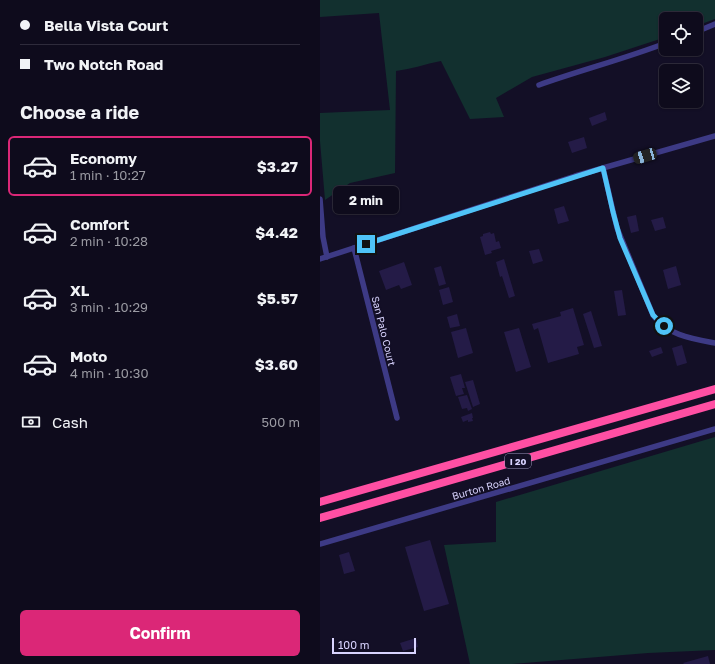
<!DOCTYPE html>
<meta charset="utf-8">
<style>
body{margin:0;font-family:"Golos Text",sans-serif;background:#171425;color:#f1f3f6;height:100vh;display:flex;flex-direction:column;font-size:15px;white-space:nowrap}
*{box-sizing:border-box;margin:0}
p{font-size:13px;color:#9b9ba3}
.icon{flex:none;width:22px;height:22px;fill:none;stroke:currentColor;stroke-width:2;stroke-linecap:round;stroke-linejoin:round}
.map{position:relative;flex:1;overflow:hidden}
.sheet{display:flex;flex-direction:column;background:#0e0b1c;width:320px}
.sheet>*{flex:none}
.guide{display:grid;align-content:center;height:88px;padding:0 20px;background:#0e0b1c}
.controls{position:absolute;left:339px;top:12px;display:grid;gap:8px}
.controls a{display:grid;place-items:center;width:44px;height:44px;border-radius:6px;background:#0e0b1c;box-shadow:0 1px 3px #0004,0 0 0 1px #2e2b3b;font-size:20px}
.scale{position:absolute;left:12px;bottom:10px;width:84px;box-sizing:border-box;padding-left:4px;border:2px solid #d9d4ff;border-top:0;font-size:11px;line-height:14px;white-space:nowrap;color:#d9d4ff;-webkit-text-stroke:3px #130f26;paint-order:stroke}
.end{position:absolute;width:18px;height:18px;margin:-9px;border:5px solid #4fc3f7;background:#111;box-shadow:0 0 0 2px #111}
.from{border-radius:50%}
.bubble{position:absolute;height:28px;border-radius:6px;background:#0e0b1c;box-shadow:0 1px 3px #0004,0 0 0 1px #2e2b3b;font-size:13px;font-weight:700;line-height:28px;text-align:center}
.car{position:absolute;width:12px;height:24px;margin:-12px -6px;border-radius:5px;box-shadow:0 0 3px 1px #0007;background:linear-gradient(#222 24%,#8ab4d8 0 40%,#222 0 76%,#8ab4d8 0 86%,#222 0)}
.guide b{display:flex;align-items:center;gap:14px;height:38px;font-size:15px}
.guide b+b{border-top:1px solid #2e2b3b}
.guide i{width:10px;height:10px;background:#f1f3f6}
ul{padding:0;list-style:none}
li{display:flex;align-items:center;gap:12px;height:60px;margin:0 8px 6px;padding:0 12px;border:2px solid transparent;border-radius:6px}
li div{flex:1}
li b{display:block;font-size:15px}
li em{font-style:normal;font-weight:700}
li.on{border-color:#db2777}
li>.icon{width:36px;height:36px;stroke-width:1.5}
h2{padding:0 20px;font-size:18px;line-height:48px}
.pay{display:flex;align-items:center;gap:10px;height:44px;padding:0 20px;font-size:15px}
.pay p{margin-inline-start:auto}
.action{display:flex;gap:8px;margin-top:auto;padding:8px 20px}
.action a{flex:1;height:46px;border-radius:6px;background:#db2777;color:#fff;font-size:16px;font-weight:700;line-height:46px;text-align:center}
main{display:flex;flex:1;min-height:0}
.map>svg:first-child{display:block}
.green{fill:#12302f}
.building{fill:#241b47}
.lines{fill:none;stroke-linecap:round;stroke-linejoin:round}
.minor{stroke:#3d3a85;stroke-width:5.5}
.highway{stroke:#ff4fa3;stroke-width:8}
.route{stroke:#4fc3f7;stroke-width:5}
.labels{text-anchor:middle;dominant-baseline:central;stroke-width:3;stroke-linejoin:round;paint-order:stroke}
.shield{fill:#130f26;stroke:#9e99be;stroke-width:1}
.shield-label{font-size:9px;font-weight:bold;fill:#d9d4ff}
.street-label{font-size:10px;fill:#d9d4ff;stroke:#130f26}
</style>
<main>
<section class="sheet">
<div class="guide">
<b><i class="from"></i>Bella Vista Court</b>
<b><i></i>Two Notch Road</b>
</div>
<h2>Choose a ride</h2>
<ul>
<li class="on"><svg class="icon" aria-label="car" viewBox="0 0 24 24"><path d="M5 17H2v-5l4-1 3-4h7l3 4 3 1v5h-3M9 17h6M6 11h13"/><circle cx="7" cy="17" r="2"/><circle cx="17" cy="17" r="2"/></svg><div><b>Economy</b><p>1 min · 10:27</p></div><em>$3.27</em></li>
<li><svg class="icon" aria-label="car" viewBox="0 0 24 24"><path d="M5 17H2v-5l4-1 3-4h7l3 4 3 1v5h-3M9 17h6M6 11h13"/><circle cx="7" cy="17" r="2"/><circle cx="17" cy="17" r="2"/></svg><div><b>Comfort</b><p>2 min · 10:28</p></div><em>$4.42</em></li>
<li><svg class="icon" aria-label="car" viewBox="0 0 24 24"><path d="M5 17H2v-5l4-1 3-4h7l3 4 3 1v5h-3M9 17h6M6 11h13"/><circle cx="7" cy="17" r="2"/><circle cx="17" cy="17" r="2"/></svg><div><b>XL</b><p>3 min · 10:29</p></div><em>$5.57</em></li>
<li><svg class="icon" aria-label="car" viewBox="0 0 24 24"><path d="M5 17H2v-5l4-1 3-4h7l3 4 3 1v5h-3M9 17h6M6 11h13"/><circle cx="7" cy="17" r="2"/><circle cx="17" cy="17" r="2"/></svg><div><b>Moto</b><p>4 min · 10:30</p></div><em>$3.60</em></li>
</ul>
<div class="pay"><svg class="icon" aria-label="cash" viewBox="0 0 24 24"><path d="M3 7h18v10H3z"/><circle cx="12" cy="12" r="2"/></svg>Cash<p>500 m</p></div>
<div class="action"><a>Confirm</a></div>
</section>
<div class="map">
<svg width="395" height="664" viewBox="0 0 395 664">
<rect width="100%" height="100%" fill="#130f26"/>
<g class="green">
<path d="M0,0H395V19L376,26V19H346V37L285,57L212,77L176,98L184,117L150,119L121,61C105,64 92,69 76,71L75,173L30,183L5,200L0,141V113L70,110L59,13L0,17Z"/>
<polygon points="395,437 395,650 328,653 192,664 150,664 124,545 176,542 176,502"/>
</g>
<g class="building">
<polygon points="285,112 287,120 272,126 269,118"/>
<polygon points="264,137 267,148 252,153 248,142"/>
<polygon points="244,206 249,221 238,224 234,209"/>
<polygon points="316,215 319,231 311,233 307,217"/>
<polygon points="343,217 346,228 335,231 331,220"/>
<polygon points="170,232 171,234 174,233 176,242 179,241 181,248 171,251 172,253 165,255 160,237 163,236 163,234"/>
<polygon points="219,249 223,261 213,264 209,251"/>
<polygon points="184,259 195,296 189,298 182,276 180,277 176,262"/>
<polygon points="84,262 92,285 81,289 79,285 66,290 59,271"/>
<polygon points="121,266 126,284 119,286 114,268"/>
<polygon points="356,266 361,285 348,289 343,270"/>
<polygon points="129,287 133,302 123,305 119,290"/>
<polygon points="302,290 306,315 298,316 294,291"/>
<polygon points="253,308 264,345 257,347 259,354 228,363 218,328 214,330 212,324 241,316 240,312"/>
<polygon points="271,311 282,346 274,348 263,314"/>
<polygon points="137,314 140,326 130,328 127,317"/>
<polygon points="146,328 153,353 138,358 131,332"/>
<polygon points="199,328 211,367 196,372 184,332"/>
<polygon points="362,345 367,363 357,366 352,348"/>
<polygon points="341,347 343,353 332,357 329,351"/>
<polygon points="141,374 145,388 142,388 144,394 136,396 130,377"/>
<polygon points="153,380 160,404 153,407 145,382"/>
<polygon points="147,395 152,409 148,411 147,408 142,409 138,397"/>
<polygon points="152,413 153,418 152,418 153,421 148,422 148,420 143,422 141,417"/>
<polygon points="110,540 129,604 104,611 85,547"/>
<polygon points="29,552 35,571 24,574 19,555"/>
<polygon points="96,638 98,647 83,651 80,643"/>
<polygon points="388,656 390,664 364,664 363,663"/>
</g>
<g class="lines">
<g class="minor">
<polyline points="376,32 395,24"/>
<path d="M219,85C261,70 304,59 346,43"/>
<path d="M283,168L297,228L333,315C346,335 373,339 395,343"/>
<polyline points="0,199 3,237 7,257"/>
<polyline points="34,248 77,418"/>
<polyline points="0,259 255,176 395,136"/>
<polyline points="0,544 395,429"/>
</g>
<g class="highway">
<polyline points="0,502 395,389"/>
<polyline points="0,518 395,404"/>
</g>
</g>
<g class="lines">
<polyline class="route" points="46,244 283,168 293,212 300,238 333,315 344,326"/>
</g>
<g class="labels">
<rect class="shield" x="185" y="454" width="26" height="14" rx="3"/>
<g class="shield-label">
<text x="198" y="461">I 20</text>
</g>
<g class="street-label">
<text transform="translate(64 331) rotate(76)">San Palo Court</text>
<text transform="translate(161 488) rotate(-16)">Burton Road</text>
</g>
</g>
</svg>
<div class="controls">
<a><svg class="icon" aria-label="locate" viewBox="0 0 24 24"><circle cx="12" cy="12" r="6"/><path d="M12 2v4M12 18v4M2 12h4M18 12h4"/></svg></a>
<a><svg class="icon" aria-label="layers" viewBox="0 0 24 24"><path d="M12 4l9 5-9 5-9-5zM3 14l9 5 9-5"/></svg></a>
</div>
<div class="scale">100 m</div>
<i class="end from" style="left:344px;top:326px"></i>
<i class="end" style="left:46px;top:244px"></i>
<div class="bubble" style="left:13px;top:186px;width:66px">2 min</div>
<i class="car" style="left:325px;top:156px;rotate:254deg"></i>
</div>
</main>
